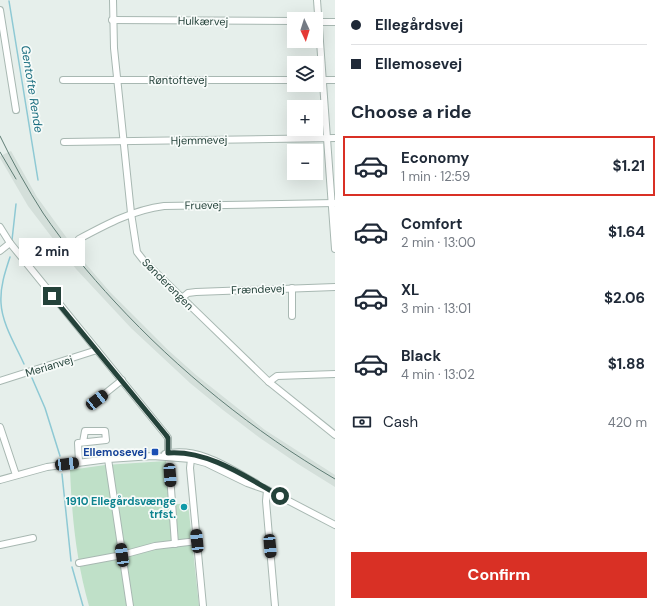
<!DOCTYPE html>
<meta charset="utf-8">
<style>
body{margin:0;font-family:"DM Sans",sans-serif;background:#f2f2f3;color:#1f2937;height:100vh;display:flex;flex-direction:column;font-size:15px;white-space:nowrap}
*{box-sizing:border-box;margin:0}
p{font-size:13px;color:#747a83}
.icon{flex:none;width:22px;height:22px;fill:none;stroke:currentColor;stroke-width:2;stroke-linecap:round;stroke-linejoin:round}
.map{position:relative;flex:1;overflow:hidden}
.sheet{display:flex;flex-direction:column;background:#fff;width:328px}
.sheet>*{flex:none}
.hud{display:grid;align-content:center;height:88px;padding:0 16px;background:#fff}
.needle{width:26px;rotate:176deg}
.tools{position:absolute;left:287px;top:12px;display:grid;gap:8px}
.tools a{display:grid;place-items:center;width:36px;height:36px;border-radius:0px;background:#fff;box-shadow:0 4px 16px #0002;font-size:20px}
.end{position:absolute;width:18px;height:18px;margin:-9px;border:5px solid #24423a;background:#fff;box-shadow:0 0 0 2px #fff}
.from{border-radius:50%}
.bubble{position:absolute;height:28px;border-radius:0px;background:#fff;box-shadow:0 4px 16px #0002;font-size:13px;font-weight:700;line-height:28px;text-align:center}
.car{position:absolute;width:12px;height:24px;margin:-12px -6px;border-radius:5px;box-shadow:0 0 3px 1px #0007;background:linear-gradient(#222 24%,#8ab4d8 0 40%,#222 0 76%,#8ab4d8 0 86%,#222 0)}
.hud b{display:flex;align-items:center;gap:14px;height:38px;font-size:15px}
.hud b+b{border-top:1px solid #e0e1e3}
.hud i{width:10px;height:10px;background:#1f2937}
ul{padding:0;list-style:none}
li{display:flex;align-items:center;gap:12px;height:60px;margin:0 8px 6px;padding:0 8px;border:2px solid transparent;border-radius:0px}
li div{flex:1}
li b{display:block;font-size:15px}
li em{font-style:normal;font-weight:700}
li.selected{border-color:#d93025}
li>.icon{width:36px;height:36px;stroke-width:1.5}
h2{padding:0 16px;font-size:18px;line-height:48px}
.pay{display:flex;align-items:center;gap:10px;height:44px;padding:0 16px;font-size:15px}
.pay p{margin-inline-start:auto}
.primary-button{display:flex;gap:8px;margin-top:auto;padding:8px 16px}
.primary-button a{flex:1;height:46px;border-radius:0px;background:#d93025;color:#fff;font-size:16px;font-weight:700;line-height:46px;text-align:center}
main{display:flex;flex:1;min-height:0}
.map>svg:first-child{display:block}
.built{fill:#d4dfda}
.green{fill:#bfe0c8}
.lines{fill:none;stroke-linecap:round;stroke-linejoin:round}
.stream{stroke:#8ec9d4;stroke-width:1.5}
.minor-casing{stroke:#a8b8b2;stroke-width:8}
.minor{stroke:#fff;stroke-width:6}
.tram{stroke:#5f7d75;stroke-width:1}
.route{stroke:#24423a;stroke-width:5}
.transit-dot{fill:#1a4fb4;stroke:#f7fbf9;stroke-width:1.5}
.culture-dot{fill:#0f9aa8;stroke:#f7fbf9;stroke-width:1.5}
.labels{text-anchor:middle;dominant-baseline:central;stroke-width:3.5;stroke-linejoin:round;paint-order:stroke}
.street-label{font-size:11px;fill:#24423a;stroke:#f7fbf9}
.transit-label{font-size:11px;font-weight:bold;fill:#164399;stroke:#f7fbf9;text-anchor:end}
.culture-label{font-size:11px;font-weight:bold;fill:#0d838f;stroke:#f7fbf9;text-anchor:end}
.water-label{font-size:12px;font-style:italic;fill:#1c6f80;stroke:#f7fbf9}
</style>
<main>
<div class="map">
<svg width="335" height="606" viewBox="0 0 335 606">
<rect width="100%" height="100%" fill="#e6efeb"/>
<polygon class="built" points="11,151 37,197 85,263 110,292 168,350 196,375 265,430 335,475 335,487 298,464 260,438 223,410 190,383 131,328 76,269 28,206 0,158 0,156"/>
<path class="green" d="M166,461L169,505L188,503L199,606H89C76,559 72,518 70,470L105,465Z"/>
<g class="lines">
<g class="stream">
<polyline points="9,1 38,180"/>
<polyline points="12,240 16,204"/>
<path d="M10,257C5,272 0,287 1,303C2,324 16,346 24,364"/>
<polyline points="32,378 45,408 60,456"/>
<polyline points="62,474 71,561"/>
<polyline points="72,567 83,606"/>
</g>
<defs>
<g id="minor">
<polyline points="113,0 114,48 131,213 137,252 144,261 269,382 335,435"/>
<polyline points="317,0 335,249"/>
<polyline points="0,10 16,110"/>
<polyline points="112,20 294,21"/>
<polyline points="317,22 335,22"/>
<polyline points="63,80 294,80"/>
<polyline points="316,80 335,80"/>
<polyline points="64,142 335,138"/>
<polyline points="0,227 10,243 166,435 168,438 168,457"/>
<path d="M79,239C107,224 133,210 164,206L335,203"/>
<polyline points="0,251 10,243"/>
<polyline points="292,288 292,316"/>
<polyline points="182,298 188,293 196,292 335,287"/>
<polyline points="0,381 97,350"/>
<polyline points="269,382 277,376 335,374"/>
<polyline points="97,400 122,380"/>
<polyline points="0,427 16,475"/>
<path d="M165,454C198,446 229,468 256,483"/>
<polyline points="108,459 130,606"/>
<polyline points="191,459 190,468 203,606"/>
<polyline points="79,462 78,443 106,440 105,431 85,431 83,442"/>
<polyline points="170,475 175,544"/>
<polyline points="0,480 47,467 108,459 153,456 191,459 206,463 247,483 267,490"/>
<polyline points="264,488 335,525"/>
<polyline points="267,490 266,501 275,606"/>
<polyline points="0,545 33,538"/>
<polyline points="79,563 122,555 155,546 197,541"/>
</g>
</defs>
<use href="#minor" class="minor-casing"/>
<use href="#minor" class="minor"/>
<g class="tram">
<path d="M0,136C13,163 27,188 43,213C64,244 89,274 115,302C179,371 253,431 335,479"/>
<polyline points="0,152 16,179"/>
</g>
</g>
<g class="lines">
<path class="route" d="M52,296L166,435L168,438V453C208,450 246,477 280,496"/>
</g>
<rect class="transit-dot" x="151" y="448" width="8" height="8" rx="2"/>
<circle class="culture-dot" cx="184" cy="507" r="4"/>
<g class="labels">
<g class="street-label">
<text transform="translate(203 21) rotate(1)">Hulkærvej</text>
<text x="178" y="80">Røntoftevej</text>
<text transform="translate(199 140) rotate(-1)">Hjemmevej</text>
<text transform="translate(203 205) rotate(-1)">Fruevej</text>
<text transform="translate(168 284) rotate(45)">Sønderengen</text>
<text transform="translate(258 289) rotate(-2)">Frændevej</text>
<text transform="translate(49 366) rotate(-17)">Merianvej</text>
</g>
<g class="transit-label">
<text x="147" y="452">Ellemosevej</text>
</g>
<g class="culture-label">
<text x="176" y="501">1910 Ellegårdsvænge<tspan x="176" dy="13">trfst.</tspan></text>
</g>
<g class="water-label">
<text transform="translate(32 89) rotate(81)">Gentofte Rende</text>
</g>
</g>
</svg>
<div class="tools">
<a><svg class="needle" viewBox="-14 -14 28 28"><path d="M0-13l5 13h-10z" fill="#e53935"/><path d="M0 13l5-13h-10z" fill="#747a83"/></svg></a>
<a><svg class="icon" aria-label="layers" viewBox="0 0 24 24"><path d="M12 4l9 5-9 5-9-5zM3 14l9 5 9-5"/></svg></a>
<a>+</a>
<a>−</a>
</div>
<i class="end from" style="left:280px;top:496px"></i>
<i class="end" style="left:52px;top:296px"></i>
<div class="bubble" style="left:19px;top:238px;width:66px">2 min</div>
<i class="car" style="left:97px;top:400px;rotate:52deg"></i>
<i class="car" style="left:67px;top:464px;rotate:83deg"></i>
<i class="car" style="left:170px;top:475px;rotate:176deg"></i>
<i class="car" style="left:197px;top:541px;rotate:354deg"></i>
<i class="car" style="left:270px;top:546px;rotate:175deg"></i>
<i class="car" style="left:122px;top:555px;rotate:352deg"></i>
</div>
<section class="sheet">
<div class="hud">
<b><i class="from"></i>Ellegårdsvej</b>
<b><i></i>Ellemosevej</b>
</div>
<h2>Choose a ride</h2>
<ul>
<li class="selected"><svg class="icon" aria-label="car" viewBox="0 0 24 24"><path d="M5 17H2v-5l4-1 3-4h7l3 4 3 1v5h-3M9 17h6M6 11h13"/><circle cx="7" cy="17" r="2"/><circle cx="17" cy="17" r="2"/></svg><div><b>Economy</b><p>1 min · 12:59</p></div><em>$1.21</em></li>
<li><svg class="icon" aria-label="car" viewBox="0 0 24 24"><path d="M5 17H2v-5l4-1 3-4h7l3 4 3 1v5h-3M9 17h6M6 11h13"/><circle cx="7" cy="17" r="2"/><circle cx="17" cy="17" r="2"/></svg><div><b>Comfort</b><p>2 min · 13:00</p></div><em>$1.64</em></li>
<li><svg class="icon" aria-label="car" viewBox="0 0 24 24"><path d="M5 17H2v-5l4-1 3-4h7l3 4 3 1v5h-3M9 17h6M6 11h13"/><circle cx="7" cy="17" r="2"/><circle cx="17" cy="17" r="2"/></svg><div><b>XL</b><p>3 min · 13:01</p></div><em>$2.06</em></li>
<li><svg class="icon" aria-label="car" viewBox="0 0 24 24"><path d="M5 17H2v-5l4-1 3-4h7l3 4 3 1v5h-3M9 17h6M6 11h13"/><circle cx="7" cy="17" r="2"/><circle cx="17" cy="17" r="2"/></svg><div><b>Black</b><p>4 min · 13:02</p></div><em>$1.88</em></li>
</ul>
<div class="pay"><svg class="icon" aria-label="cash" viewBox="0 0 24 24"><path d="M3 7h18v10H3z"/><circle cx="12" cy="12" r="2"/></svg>Cash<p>420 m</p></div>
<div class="primary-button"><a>Confirm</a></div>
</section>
</main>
